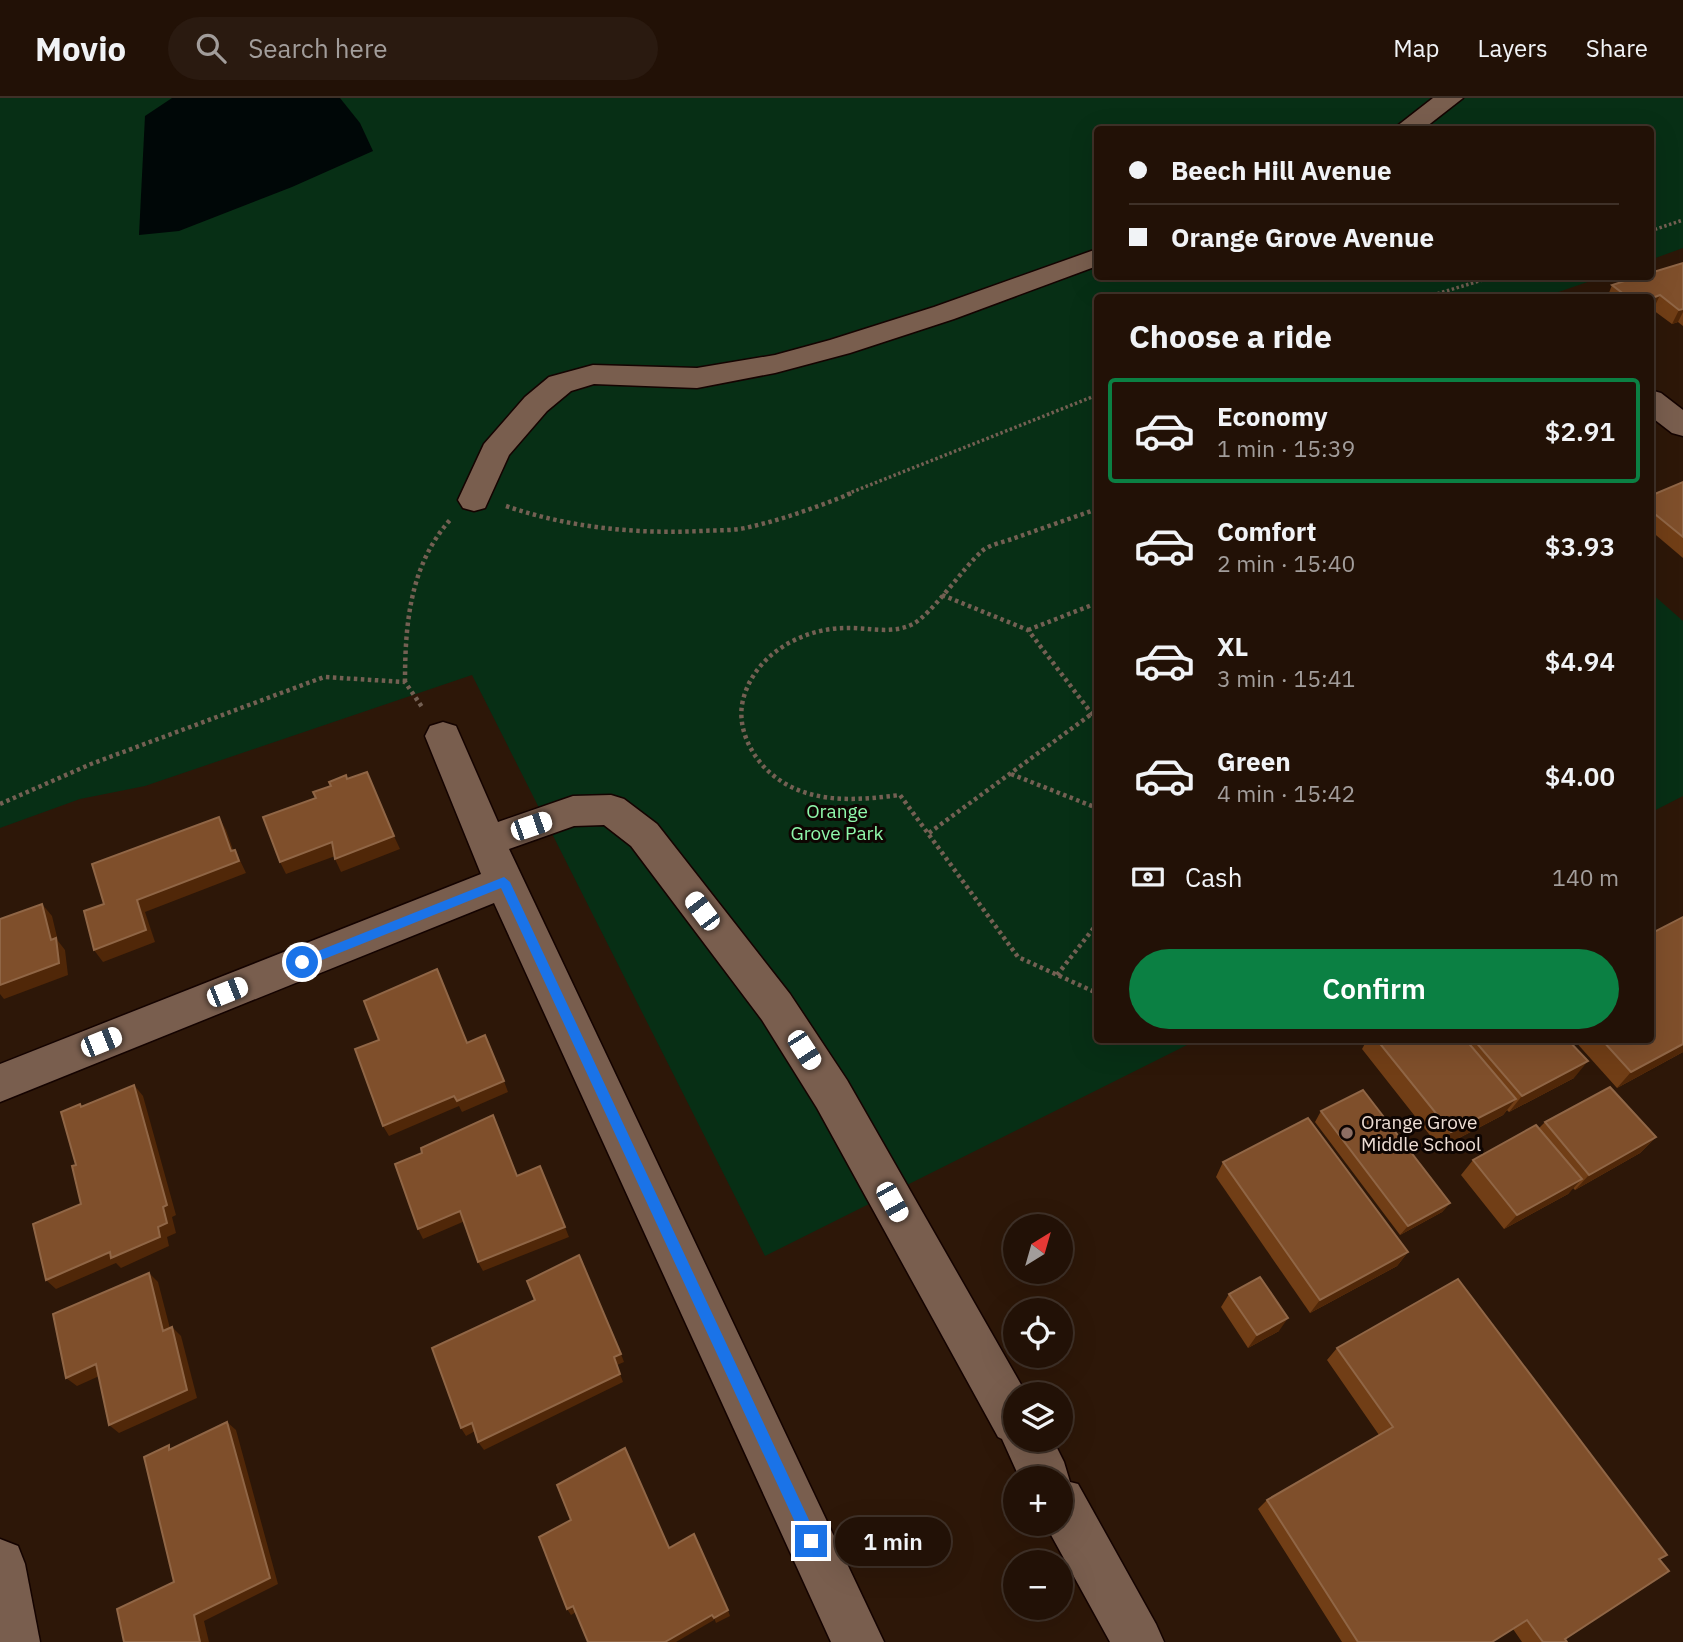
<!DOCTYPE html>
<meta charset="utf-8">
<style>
body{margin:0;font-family:"IBM Plex Sans",sans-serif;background:#2a1a10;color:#f1f3f6;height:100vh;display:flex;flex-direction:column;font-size:26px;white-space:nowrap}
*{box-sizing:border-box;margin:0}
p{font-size:23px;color:#a29d9b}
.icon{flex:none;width:38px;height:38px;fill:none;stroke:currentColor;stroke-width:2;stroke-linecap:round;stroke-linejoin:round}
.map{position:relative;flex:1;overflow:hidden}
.details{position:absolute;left:1094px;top:196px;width:560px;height:749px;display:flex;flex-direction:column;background:#221106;border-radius:7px;box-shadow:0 7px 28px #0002,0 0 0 2px #3f3128}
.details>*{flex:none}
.guide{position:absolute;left:1094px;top:28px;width:560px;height:154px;border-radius:7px;box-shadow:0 7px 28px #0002,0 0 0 2px #3f3128;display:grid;align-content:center;height:154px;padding:0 35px;background:#221106}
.needle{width:46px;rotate:37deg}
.controls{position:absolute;left:1003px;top:1116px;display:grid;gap:14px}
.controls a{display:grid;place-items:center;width:70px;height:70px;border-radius:50%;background:#221106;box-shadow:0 7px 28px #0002,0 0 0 2px #3f3128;font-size:35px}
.end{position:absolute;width:32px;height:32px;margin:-16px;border:9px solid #1a73e8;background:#fff;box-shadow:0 0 0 4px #fff}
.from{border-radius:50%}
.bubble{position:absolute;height:49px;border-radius:24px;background:#221106;box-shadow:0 7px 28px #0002,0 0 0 2px #3f3128;font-size:23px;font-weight:600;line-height:49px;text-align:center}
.car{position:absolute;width:21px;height:42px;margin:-21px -10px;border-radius:9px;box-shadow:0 0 5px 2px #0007;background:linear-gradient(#fff 24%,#345 0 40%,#fff 0 76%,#345 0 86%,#fff 0)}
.guide b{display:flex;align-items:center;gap:24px;height:66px;font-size:26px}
.guide b+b{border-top:2px solid #3f3128}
.guide i{width:18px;height:18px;background:#f1f3f6}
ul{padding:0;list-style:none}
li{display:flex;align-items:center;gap:21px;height:105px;margin:0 14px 10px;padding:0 21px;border:4px solid transparent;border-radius:7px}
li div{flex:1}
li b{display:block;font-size:26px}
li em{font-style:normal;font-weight:600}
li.active{border-color:#0b8043}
li>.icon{width:63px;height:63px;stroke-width:1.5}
h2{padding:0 35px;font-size:32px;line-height:84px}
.pay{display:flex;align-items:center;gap:18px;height:77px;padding:0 35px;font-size:26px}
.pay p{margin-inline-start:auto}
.primary-button{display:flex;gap:14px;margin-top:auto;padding:14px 35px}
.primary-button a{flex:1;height:80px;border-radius:42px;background:#0b8043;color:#fff;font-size:28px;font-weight:600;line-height:80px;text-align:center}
header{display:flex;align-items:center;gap:42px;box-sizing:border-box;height:98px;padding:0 35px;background:#221106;border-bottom:2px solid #3f3128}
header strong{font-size:33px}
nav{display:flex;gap:38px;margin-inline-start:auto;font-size:24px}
.search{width:490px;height:63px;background:#2a1a10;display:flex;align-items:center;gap:18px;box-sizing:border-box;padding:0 24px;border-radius:38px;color:#a29d9b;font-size:26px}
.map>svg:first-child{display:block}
.green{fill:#072f15}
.water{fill:#000707}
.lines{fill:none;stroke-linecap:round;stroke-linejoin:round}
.minor-casing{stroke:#140300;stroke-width:3}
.path-far1{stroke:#746053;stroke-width:3.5;stroke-dasharray:2.5 2.5;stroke-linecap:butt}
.path{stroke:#746053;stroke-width:4.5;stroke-dasharray:3.5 3.5;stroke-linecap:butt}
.minor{fill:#795e4e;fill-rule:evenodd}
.wall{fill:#713e16}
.shaded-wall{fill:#502708}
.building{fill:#7f4f2b;stroke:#906646;stroke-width:2}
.route{fill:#1a73e8}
.education-dot{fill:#8d6e63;stroke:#0e0502;stroke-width:2.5}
.labels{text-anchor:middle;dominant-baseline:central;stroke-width:6;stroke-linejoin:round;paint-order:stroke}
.park-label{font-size:19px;fill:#8ff8ab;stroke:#0e0502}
.poi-label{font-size:19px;fill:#eeded5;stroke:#0e0502;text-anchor:start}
</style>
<header>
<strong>Movio</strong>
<div class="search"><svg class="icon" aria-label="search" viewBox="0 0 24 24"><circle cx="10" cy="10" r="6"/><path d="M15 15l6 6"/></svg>Search here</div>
<nav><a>Map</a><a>Layers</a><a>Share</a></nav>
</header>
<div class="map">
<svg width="1683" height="1544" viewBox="0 0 1683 1544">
<rect width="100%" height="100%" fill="#2d1708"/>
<g class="green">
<polygon points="0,0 1683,0 1683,150 1650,162 1650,32 1097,32 1097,178 1602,179 1541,200 1097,200 1097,942 1197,942 765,1158 472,577 145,688 80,701 0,730"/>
<polygon points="1650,494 1683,523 1683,698 1650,715"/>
</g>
<polygon class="water" points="172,0 340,0 360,25 373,53 292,89 179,133 139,137 145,18"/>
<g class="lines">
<defs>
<g id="minor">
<polygon points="1433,0 1463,0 1422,32 1392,32"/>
<polygon points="1097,151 1097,168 954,221 850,255 775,275 697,290 594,286 571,293 547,313 509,357 485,410 474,413 463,410 458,402 484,346 525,299 549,279 593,267 697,270 775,257 830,242 934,209"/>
<polygon points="1650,292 1661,295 1683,312 1683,338 1672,335 1650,318"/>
<polygon points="443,624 456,628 498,724 573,698 611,697 624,701 657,726 790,896 847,982 1027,1297 1015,1297 1015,1342 1053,1342 1064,1364 1070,1384 1078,1386 1156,1526 1164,1544 1110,1544 1045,1426 1060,1426 1060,1381 1020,1381 1002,1341 998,1339 817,1010 762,922 631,748 604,727 574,728 509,751 884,1544 831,1544 494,805 0,1004 0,966 481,776 425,638 430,628"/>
<polygon points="0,1441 18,1448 25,1466 40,1544 0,1544"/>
</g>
</defs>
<use href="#minor" class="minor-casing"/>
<g class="path-far1">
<polyline points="1650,133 1683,122"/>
<polyline points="1423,200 1496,178"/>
<polyline points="847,396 1097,297"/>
</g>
<g class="path">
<path d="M506,408C570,430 635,436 702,433C716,432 731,433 745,430C782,422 817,409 852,395"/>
<path d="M1097,411C1069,421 1040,431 1012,441C1003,444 989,447 982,453C963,470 932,516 913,526C892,537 867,529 844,530C801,531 754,557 743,602C737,626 748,652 765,670C802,707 852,703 900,697L1018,859L1097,895"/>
<polyline points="942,497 1028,532 1092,616 1097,616"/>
<polyline points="1028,532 1097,505"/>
<path d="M405,584C405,526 410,467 450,422"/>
<polyline points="1011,676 1097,710"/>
<polyline points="0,706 91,666 324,579 405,584 422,609"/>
<polyline points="929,735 1097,612"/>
<polyline points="1057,877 1097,826"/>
</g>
<use href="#minor" class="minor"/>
</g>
<g class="wall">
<polygon points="1683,165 1683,228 1678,224 1672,226 1653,212 1650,213 1650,200 1607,200 1612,187"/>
<polygon points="1683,384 1683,460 1650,432 1650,398"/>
<polygon points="1367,942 1568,942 1574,980 1509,1014 1507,1012 1503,1017 1440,1050 1362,951"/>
<polygon points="1574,942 1650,942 1683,954 1617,990"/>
<polygon points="1321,1013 1450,1105 1442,1114 1400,1137 1315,1024"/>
<polygon points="1545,1024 1656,1039 1640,1055 1575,1092 1573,1090 1568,1096 1504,1131 1461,1077 1473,1062 1539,1030"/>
<polygon points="1223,1064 1408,1154 1397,1168 1310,1215 1216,1079"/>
<polygon points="1229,1196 1279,1233 1248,1250 1221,1209"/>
<polygon points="1337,1250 1659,1461 1565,1541 1567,1544 1522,1544 1513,1531 1492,1544 1342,1544 1258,1411 1267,1402 1379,1337 1327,1262"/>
</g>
<g class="shaded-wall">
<polygon points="1660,197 1653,212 1650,213 1650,201"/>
<polygon points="1683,211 1683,214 1678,224 1672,226 1679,212"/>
<polygon points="219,719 226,732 237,763 235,752 246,775 145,814 155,844 103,864 94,852 137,802 231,753"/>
<polygon points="394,738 400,751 341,774 335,761"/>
<polygon points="332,744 338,757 286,776 280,764"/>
<polygon points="42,806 52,818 58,843 65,852 68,877 4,901 0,896 0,887 51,842"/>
<polygon points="1683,946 1683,954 1617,990 1631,974"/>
<polygon points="1588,963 1574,980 1509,1014 1522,998"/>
<polygon points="504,983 508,994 462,1014 459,1008 389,1038 383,1028 454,998"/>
<polygon points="134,987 143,998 176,1117 172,1119 176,1135 167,1139 169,1148 121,1170 116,1165 56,1191 46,1182 158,1129"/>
<polygon points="1516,1001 1503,1017 1440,1050 1451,1034"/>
<polygon points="1656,1039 1640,1055 1575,1092 1589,1077"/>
<polygon points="1582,1081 1568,1096 1504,1131 1517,1117"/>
<polygon points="1450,1105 1442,1114 1400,1137 1408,1128"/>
<polygon points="460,1113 465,1123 423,1141 418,1131"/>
<polygon points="565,1129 569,1139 483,1173 478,1164"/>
<polygon points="1408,1154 1397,1168 1310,1215 1320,1202"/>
<polygon points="149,1175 158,1184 173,1242 163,1233"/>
<polygon points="1288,1220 1279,1233 1248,1250 1257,1237"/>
<polygon points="172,1229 181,1238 197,1300 119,1335 109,1327"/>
<polygon points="621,1256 624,1264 617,1267 614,1259"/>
<polygon points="96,1266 106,1275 77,1288 66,1280"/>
<polygon points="620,1276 623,1284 484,1352 478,1344"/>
<polygon points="227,1324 236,1332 278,1486 204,1523 209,1544 200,1544 194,1517"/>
<polygon points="472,1325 477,1332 466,1338 461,1330"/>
<polygon points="573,1508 578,1513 571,1517 567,1511"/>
<polygon points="728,1512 730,1518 716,1525 714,1520"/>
<polygon points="712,1517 714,1522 676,1544 665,1544"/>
</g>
<g class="building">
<polygon points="1683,165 1683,211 1679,212 1660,197 1650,201 1650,200 1629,200 1612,187 1640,178 1650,178 1650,175"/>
<polygon points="1683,384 1683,439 1650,412 1650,398"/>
<polygon points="367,674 394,738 335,761 332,744 280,764 263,719 316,700 313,694 331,688 329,684 346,677 347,681"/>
<polygon points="219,719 231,753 235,752 239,763 137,802 146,832 94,852 84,813 104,806 92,766"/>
<polygon points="42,806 51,842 56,840 59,865 0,887 0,821"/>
<polygon points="1683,819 1683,946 1631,974 1602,942 1650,942 1650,836"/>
<polygon points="437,871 467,945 485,937 504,983 457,1003 454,998 383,1028 355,951 379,942 364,903"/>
<polygon points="1377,942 1466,942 1516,1001 1451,1034"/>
<polygon points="1474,942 1568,942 1588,963 1522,998"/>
<polygon points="134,987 167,1107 163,1109 167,1125 158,1129 160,1139 111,1160 110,1154 46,1182 33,1126 81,1106 72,1068 76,1067 61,1014 80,1006 81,1009"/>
<polygon points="1610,989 1656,1039 1589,1077 1545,1024"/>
<polygon points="1363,992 1450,1105 1408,1128 1321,1013"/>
<polygon points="493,1017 517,1078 540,1068 565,1129 478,1164 460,1113 418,1131 395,1066 422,1055 421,1050"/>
<polygon points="1308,1020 1408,1154 1320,1202 1223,1064"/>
<polygon points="1536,1027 1582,1081 1517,1117 1473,1062"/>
<polygon points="579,1157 621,1256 614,1259 620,1276 478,1344 472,1325 461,1330 432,1250 535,1202 527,1183"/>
<polygon points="149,1175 163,1233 172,1229 187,1292 109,1327 96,1266 66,1280 53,1216"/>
<polygon points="1260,1179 1288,1220 1257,1237 1229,1196"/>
<polygon points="1458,1181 1667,1457 1659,1461 1669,1473 1565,1541 1567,1544 1543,1544 1527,1522 1492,1544 1358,1544 1267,1402 1393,1329 1337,1250"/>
<polygon points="227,1324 270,1480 194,1517 200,1544 124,1544 117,1511 174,1484 144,1359 169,1347 169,1352"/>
<polygon points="625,1350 669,1450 694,1436 728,1512 714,1520 712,1517 665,1544 588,1544 573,1508 567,1511 539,1439 571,1422 557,1387"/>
</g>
<polygon class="route" points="504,779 510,784 816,1437 818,1443 816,1448 811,1450 806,1448 501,790 307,868 298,868 296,864 298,861"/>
<circle class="education-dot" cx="1347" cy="1035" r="7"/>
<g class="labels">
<g class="park-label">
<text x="837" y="713">Orange<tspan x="837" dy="22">Grove Park</tspan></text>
</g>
<g class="poi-label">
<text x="1361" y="1024">Orange Grove<tspan x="1361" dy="22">Middle School</tspan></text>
</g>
</g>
</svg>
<div class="controls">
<a><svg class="needle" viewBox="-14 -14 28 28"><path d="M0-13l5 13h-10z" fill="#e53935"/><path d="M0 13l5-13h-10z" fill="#a29d9b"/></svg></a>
<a><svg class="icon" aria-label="locate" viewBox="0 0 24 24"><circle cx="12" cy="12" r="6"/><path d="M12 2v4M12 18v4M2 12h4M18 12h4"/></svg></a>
<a><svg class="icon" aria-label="layers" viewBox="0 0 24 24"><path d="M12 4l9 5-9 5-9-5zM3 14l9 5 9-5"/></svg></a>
<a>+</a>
<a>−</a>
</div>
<i class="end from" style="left:302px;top:864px"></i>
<i class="end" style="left:811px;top:1443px"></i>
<div class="bubble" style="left:835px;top:1419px;width:116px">1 min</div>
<i class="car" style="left:531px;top:728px;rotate:71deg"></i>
<i class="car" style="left:702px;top:813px;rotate:323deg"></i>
<i class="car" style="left:227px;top:894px;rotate:68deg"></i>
<i class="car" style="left:101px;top:944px;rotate:68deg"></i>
<i class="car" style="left:804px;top:952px;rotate:147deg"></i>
<i class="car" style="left:892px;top:1104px;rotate:151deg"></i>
<div class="guide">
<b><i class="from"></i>Beech Hill Avenue</b>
<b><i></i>Orange Grove Avenue</b>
</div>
<section class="details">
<h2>Choose a ride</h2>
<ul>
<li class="active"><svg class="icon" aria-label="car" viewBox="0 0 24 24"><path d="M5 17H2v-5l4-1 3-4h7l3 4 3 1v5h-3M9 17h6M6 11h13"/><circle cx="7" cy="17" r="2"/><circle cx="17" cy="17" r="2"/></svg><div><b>Economy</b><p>1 min · 15:39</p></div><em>$2.91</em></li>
<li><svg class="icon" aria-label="car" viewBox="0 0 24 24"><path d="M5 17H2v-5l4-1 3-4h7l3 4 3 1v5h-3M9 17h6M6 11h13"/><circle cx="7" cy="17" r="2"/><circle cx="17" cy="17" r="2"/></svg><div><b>Comfort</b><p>2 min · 15:40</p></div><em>$3.93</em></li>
<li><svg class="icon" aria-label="car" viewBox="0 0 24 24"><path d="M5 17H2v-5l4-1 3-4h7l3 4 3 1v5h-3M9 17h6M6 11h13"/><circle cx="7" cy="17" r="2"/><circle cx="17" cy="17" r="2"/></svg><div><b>XL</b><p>3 min · 15:41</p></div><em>$4.94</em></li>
<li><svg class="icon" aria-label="car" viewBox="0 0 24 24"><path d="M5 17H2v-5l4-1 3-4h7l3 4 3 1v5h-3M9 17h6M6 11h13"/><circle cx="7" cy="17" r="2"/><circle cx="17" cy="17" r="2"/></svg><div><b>Green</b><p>4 min · 15:42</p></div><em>$4.00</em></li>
</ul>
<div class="pay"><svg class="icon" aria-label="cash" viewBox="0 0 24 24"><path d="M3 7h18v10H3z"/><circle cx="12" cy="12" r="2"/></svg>Cash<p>140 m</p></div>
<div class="primary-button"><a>Confirm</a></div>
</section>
</div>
